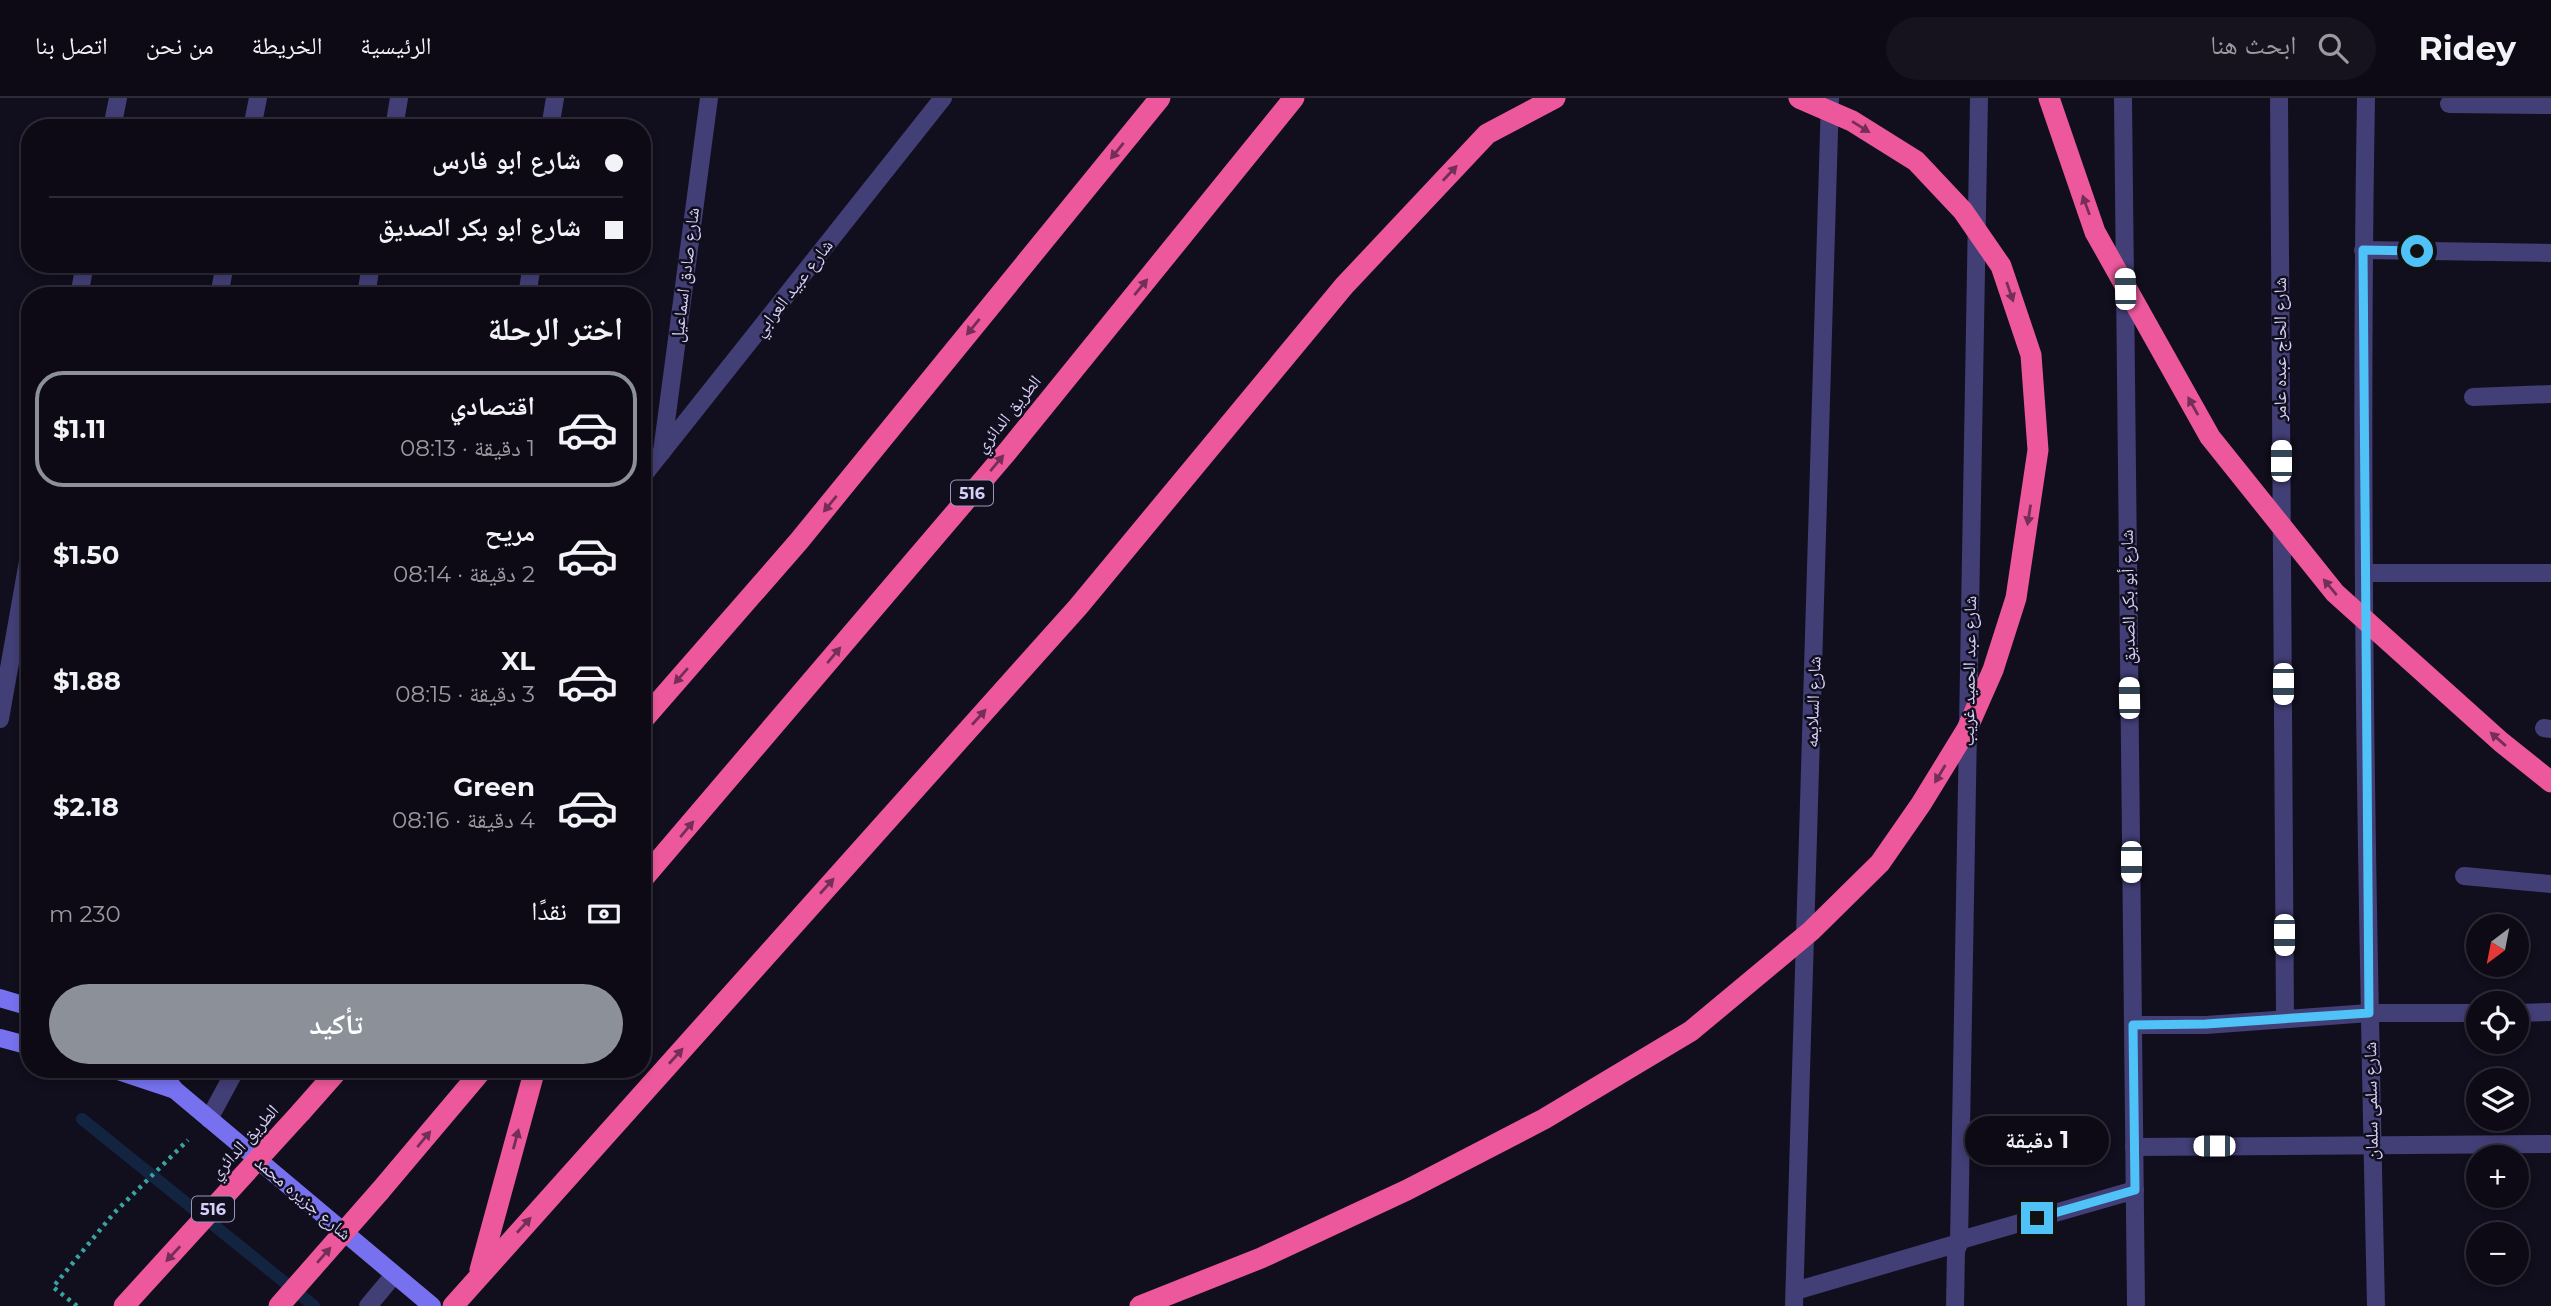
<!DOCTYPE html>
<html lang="ar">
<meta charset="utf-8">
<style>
body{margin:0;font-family:Montserrat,"Noto Naskh Arabic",sans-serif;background:#16131f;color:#f1f3f6;direction:rtl;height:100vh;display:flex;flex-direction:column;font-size:26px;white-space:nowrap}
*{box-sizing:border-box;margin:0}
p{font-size:23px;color:#9a9aa1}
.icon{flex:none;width:38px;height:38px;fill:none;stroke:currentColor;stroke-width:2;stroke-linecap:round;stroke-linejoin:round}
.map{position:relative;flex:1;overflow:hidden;direction:ltr}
.side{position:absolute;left:21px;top:189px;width:630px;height:791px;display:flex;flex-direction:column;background:#0d0a16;border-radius:28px;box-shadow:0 4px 10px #0003,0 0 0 2px #2d2b35;direction:rtl}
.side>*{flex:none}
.hud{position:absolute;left:21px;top:21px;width:630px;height:154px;border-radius:28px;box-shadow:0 4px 10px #0003,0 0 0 2px #2d2b35;direction:rtl;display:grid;align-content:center;height:154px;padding:0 28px;background:#0d0a16}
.needle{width:46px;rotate:212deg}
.controls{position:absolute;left:2466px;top:816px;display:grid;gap:14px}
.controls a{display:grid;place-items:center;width:63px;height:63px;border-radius:50%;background:#0d0a16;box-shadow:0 4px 10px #0003,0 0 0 2px #2d2b35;font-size:35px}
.end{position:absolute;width:32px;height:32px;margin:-16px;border:9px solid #4fc3f7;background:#111;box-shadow:0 0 0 4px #111}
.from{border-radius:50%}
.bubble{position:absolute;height:49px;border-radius:24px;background:#0d0a16;box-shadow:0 4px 10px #0003,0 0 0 2px #2d2b35;font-size:23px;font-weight:700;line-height:49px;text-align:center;direction:rtl}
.car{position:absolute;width:21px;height:42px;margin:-21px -10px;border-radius:9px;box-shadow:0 0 5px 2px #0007;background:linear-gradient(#fff 24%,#345 0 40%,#fff 0 76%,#345 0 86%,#fff 0)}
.hud b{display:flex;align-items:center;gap:24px;height:66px;font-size:26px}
.hud b+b{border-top:2px solid #2d2b35}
.hud i{width:18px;height:18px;background:#f1f3f6}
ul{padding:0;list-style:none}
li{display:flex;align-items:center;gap:21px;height:116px;margin:0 14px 10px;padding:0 14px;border:4px solid transparent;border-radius:28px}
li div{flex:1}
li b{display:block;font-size:26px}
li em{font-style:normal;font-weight:700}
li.active{border-color:#8c9099}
li>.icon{width:63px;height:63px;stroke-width:1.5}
h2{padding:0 28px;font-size:32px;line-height:84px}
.pay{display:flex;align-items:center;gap:18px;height:77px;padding:0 28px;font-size:26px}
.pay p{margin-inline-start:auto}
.primary-button{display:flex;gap:14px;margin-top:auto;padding:14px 28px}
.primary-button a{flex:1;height:80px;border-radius:42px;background:#8c9099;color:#fff;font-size:28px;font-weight:700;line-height:80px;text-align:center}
header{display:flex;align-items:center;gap:42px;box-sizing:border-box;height:98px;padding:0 35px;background:#0d0a16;border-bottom:2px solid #2d2b35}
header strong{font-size:33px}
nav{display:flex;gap:38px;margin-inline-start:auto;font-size:24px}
.search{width:490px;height:63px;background:#16131f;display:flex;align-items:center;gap:18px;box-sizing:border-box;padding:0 24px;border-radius:38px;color:#9a9aa1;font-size:26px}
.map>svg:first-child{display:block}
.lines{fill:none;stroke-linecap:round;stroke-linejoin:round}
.stream{stroke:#132441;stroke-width:12}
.path{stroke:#3aa29f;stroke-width:4.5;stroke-dasharray:3.5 5;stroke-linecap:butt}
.street{stroke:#423e76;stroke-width:18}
.secondary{stroke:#7771ef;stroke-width:18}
.highway{stroke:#ec589b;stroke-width:21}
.highway-bridge{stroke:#ec589b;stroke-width:21}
.oneway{fill:#742f56}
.route{stroke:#4fc3f7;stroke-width:9}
.labels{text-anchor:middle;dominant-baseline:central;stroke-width:5;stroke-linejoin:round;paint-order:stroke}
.shield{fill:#110e1d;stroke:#9a95b7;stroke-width:2}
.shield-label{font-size:16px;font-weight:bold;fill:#d5cff9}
.street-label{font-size:18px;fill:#d5cff9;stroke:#110e1d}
</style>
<header>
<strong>Ridey</strong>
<div class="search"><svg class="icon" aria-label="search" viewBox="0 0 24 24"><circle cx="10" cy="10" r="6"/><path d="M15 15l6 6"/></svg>ابحث هنا</div>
<nav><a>الرئيسية</a><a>الخريطة</a><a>من نحن</a><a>اتصل بنا</a></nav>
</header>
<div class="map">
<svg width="2551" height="1208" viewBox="0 0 2551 1208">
<rect width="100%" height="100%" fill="#110e1d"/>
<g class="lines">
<polyline class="stream" points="82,1021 314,1208"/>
<polyline class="path" points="77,1208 53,1189 114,1115 188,1042"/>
<g class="street">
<polyline points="2123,0 2136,1208"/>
<polyline points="2279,0 2285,921"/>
<path d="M2366,0C2359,402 2367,806 2376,1208"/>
<polyline points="2449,6 2551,7"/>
<polyline points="112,30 118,0"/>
<polyline points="252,30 258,0"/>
<polyline points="394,30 399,0"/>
<polyline points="550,30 555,0"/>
<polyline points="2363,152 2551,155"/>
<polyline points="79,198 85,166"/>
<polyline points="219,198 225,166"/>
<polyline points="366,198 371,166"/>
<polyline points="527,198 532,166"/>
<polyline points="2473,299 2551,296"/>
<polyline points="662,354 709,0"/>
<polyline points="642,379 943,0"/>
<polyline points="2365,475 2551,475"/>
<polyline points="0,621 30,452"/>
<polyline points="2544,630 2551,631"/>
<polyline points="2464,778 2551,786"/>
<polyline points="2516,915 2551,914"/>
<polyline points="2133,927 2206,927 2369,915 2478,915"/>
<polyline points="209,1021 236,971"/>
<polyline points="2134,1049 2551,1046"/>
<polyline points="1795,1193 1959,1145 1979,0"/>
<polyline points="368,1208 394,1177"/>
<polyline points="1794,1208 1830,0"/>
<polyline points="1955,1208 1956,1153 1959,1145 1964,1141 2135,1092"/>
</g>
<g class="secondary">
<polyline points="0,900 30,909"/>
<polyline points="0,940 30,948"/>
<polyline points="112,971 175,992"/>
<polyline points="159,971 175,992 432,1208"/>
</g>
<g class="highway">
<polyline points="642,623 799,443 1160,0"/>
<polyline points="642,782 1007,354 1294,0"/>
<polyline points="301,1014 339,971"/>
<polyline points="380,1093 483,971"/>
<polyline points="480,1172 535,971"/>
<polyline points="453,1208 1078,509 1344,188 1487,36 1555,0"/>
</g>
<g class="highway-bridge">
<polyline points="2049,0 2095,134 2210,339 2335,495 2501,644 2551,684"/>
<polyline points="124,1208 301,1014"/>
<polyline points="279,1208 380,1093"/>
<polyline points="1140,1208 1261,1160 1407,1092 1544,1021 1691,933 1811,833 1880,765 1921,706 1967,631 1993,572 2016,500 2038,352 2031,257 2001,168 1963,113 1916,63 1852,23 1799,0"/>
</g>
</g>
<defs><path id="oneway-solid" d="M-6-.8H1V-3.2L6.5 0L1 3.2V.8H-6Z" transform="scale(1.75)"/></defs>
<g class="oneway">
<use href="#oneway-solid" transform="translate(1861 29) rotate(32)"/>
<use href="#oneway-solid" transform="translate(1117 53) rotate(129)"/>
<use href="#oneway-solid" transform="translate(1450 75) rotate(-47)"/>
<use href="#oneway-solid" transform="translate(2086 107) rotate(-110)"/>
<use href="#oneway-solid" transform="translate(1141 189) rotate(-51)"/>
<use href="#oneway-solid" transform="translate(2010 194) rotate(71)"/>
<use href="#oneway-solid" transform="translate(973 229) rotate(129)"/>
<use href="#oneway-solid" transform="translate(2193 308) rotate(-119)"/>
<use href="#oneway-solid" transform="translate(997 365) rotate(-50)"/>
<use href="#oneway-solid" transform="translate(830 406) rotate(129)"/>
<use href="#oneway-solid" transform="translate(2029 417) rotate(99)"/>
<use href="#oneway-solid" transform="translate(2330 489) rotate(-130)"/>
<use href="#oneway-solid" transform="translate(834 557) rotate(-50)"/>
<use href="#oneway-solid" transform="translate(681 578) rotate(131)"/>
<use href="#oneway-solid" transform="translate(979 619) rotate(-48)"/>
<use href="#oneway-solid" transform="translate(2498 641) rotate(-139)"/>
<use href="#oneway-solid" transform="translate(1940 676) rotate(121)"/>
<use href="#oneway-solid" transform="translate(687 731) rotate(-50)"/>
<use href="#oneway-solid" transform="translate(827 788) rotate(-48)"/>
<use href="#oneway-solid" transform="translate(676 958) rotate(-48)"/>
<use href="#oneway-solid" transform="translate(424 1041) rotate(-50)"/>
<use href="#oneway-solid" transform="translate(516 1041) rotate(-75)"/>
<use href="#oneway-solid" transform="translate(524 1127) rotate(-48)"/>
<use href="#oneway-solid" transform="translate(173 1156) rotate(133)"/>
<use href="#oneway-solid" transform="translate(324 1157) rotate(-49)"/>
</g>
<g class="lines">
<polyline class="route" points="2037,1120 2135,1092 2133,927 2206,926 2369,915 2363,152 2417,153"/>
</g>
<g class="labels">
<g class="shield">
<rect x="951" y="382.5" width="42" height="25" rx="5"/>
<rect x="192" y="1098.5" width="42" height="25" rx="5"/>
</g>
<g class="shield-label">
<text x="972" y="395">516</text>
<text x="213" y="1111">516</text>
</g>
<g class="street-label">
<text transform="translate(685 177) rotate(-83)">شارع صادق اسماعيل</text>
<text transform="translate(793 190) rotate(-52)">شارع عبيد العرابي</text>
<text transform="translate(2280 251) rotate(-90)">شارع الحاج عبده عامر</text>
<text transform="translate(1008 316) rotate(-51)">الطريق الدائري</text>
<text transform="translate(2128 499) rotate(-91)">شارع أبو بكر الصديق</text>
<text transform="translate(1969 573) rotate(-89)">شارع عبد الحميد غريب</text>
<text transform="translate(1813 604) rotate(-88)">شارع السلايمه</text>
<text transform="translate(2371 1003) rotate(-91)">شارع سلمى سلمان</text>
<text transform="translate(244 1044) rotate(-48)">الطريق الدائري</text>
<text transform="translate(303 1100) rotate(40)">شارع جزيره محمد</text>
</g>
</g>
</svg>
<div class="controls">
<a><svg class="needle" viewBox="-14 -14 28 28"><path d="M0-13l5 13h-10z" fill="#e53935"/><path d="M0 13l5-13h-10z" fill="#9a9aa1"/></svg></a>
<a><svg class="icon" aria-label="locate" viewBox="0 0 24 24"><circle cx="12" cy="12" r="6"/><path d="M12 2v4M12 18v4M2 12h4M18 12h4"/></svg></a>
<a><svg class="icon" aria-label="layers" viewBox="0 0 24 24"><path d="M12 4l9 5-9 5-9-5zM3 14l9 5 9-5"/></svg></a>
<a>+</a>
<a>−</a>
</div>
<i class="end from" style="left:2417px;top:153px"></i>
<i class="end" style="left:2037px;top:1120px"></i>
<div class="bubble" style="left:1965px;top:1018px;width:144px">1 دقيقة</div>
<i class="car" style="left:2125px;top:191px;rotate:359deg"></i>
<i class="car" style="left:2281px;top:363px;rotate:0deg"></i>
<i class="car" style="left:2283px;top:586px;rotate:180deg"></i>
<i class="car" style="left:2129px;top:600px;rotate:359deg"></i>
<i class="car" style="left:2131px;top:764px;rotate:180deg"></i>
<i class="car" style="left:2284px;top:837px;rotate:180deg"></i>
<i class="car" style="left:2214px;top:1048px;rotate:270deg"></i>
<div class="hud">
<b><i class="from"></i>شارع ابو فارس</b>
<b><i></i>شارع ابو بكر الصديق</b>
</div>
<section class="side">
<h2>اختر الرحلة</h2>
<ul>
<li class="active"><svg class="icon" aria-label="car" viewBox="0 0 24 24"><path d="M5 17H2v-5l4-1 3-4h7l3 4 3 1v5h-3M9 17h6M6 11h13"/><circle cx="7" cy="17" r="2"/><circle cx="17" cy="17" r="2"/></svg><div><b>اقتصادي</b><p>1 دقيقة · 08:13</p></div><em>$1.11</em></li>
<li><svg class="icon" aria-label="car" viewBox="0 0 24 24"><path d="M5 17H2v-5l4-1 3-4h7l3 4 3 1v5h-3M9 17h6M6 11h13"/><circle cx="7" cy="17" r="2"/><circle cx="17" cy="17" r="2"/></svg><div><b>مريح</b><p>2 دقيقة · 08:14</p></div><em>$1.50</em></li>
<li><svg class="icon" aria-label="car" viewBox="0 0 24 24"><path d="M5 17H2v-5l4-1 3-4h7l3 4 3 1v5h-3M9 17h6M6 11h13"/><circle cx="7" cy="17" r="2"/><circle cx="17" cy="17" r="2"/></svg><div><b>XL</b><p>3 دقيقة · 08:15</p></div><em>$1.88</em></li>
<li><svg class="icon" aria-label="car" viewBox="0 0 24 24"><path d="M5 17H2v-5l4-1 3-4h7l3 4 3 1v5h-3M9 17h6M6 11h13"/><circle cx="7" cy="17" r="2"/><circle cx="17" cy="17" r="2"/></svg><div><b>Green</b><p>4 دقيقة · 08:16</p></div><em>$2.18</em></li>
</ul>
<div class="pay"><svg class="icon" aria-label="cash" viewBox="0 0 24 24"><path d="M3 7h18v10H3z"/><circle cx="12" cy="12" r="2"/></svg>نقدًا<p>230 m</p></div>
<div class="primary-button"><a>تأكيد</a></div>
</section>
</div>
